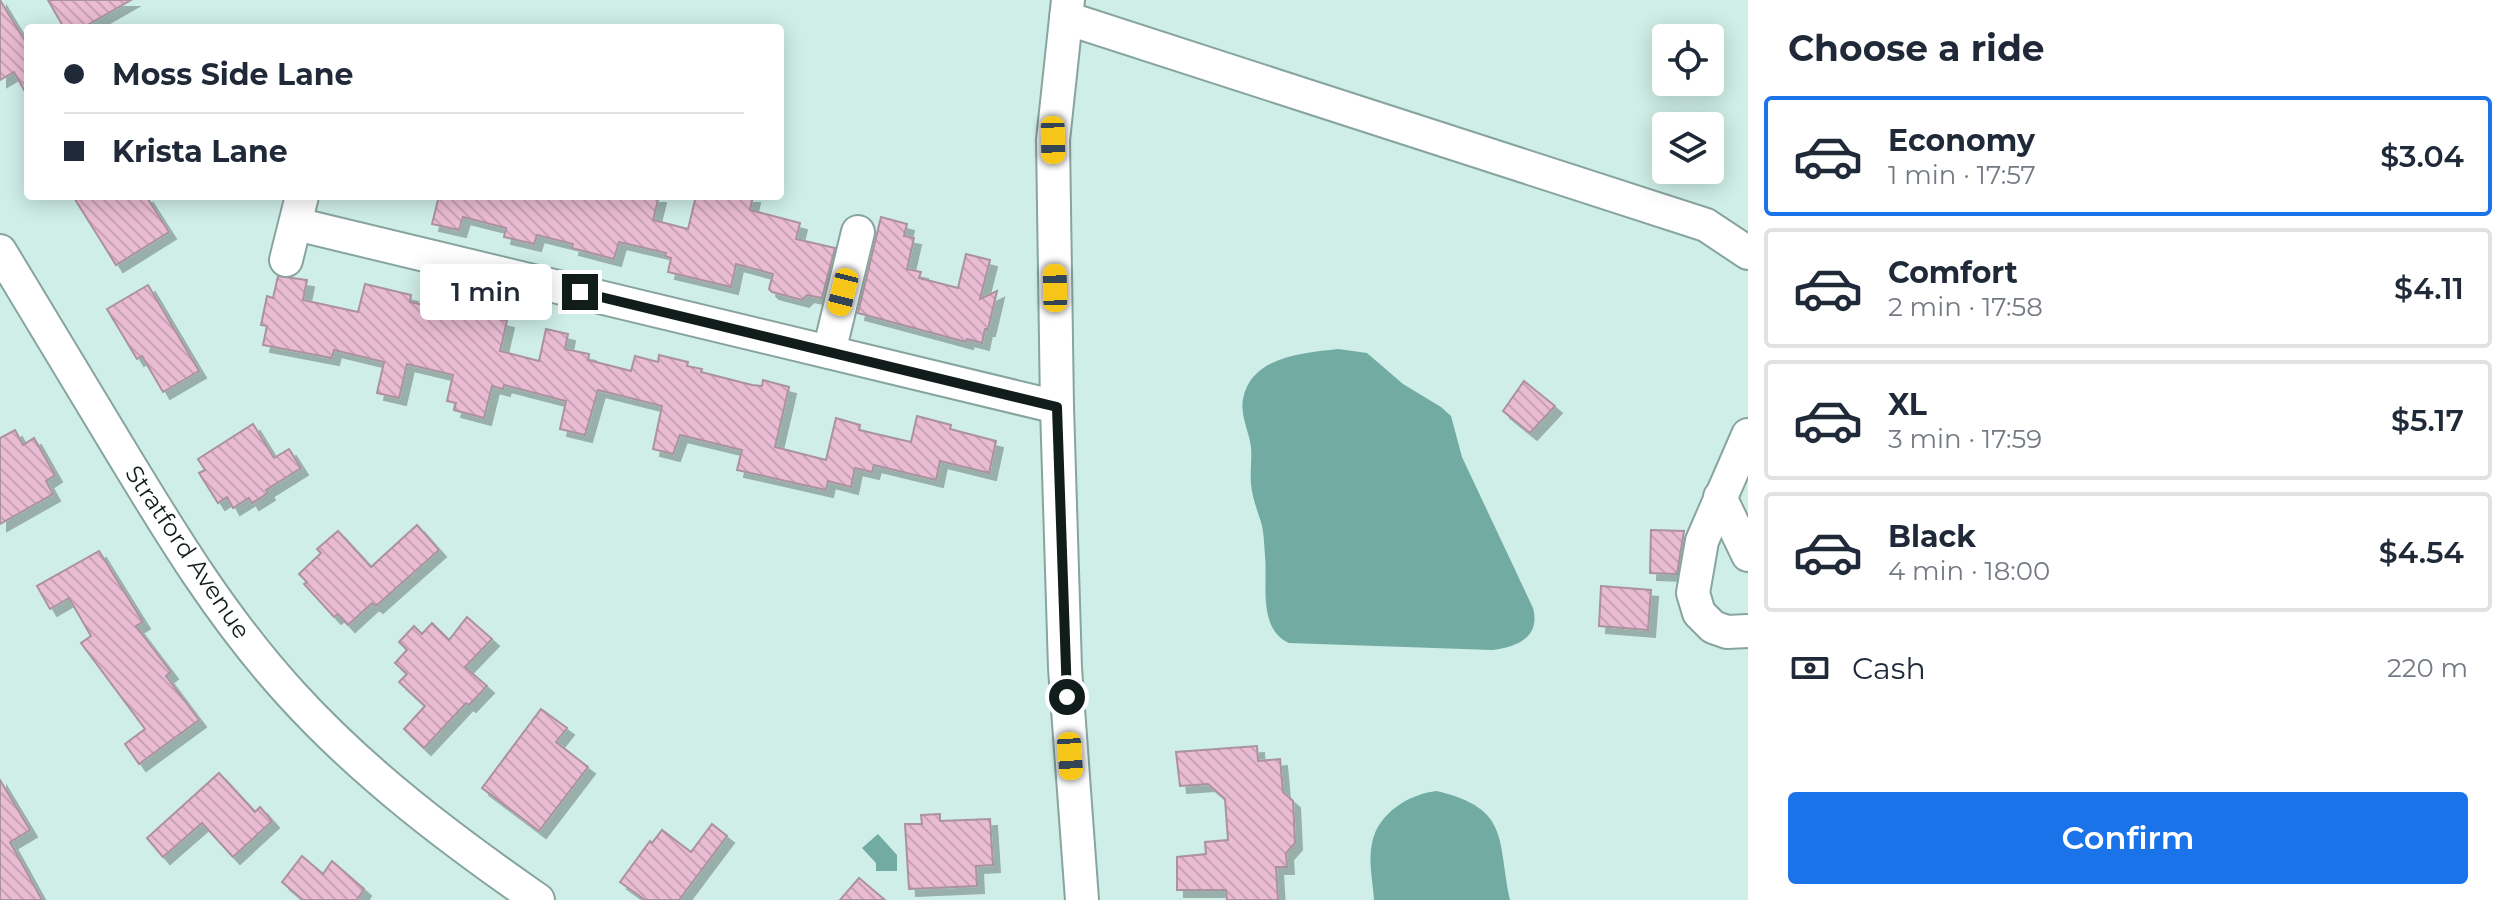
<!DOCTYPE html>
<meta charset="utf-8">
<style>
body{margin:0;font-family:Montserrat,sans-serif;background:#f2f2f3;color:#1f2937;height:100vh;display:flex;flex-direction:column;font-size:30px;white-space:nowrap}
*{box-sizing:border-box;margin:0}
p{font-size:26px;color:#747a83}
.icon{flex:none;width:44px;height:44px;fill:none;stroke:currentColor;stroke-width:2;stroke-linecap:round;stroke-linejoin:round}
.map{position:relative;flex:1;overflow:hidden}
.panel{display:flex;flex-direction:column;background:#fff;width:760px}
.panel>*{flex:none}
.top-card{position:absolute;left:24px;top:24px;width:760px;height:176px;border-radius:8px;box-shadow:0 4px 20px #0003;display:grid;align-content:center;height:176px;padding:0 40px;background:#fff}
.controls{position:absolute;left:1652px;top:24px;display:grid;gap:16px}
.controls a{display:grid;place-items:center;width:72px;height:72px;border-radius:8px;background:#fff;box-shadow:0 4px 20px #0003;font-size:40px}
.end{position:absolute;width:36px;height:36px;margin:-18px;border:10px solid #111d1b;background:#fff;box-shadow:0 0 0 4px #fff}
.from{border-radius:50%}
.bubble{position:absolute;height:56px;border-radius:8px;background:#fff;box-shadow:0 4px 20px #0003;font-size:26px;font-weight:600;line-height:56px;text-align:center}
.car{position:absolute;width:24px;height:48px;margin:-24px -12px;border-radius:10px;box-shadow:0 0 6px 2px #0007;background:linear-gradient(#f5c518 24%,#345 0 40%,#f5c518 0 76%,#345 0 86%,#f5c518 0)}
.top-card b{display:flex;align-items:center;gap:28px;height:76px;font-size:30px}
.top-card b+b{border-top:2px solid #e0e1e3}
.top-card i{width:20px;height:20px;background:#1f2937}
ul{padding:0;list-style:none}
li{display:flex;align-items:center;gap:24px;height:120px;margin:0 16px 12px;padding:0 24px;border:4px solid #e0e1e3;border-radius:8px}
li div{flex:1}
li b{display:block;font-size:30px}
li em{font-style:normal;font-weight:600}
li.selected{border-color:#1a73e8}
li>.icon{width:72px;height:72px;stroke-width:1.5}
h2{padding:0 40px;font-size:36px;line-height:96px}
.pay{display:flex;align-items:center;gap:20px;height:88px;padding:0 40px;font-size:30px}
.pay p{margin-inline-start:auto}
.action{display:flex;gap:16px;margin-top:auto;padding:16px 40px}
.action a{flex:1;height:92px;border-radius:8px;background:#1a73e8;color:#fff;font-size:32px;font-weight:600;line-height:92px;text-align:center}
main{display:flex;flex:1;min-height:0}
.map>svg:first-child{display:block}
.water{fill:#72aba2}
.building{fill:url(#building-back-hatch);stroke:#aa929e;stroke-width:2;filter:url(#shadow)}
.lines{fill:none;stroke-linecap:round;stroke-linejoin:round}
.minor-casing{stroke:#87a49f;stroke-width:36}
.minor{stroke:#fff;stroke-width:32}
.route{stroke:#111d1b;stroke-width:10}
.labels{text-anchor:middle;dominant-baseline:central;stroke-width:6;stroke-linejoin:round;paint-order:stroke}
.street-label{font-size:24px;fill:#111d1b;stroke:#fff}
</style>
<main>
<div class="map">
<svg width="1748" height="900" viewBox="0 0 1748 900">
<defs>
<pattern id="building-back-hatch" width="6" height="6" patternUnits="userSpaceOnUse" patternTransform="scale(2)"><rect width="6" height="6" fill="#eabcd3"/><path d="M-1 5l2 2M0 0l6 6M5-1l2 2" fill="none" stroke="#c8a1b5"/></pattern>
<filter id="shadow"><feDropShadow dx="7" dy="7" stdDeviation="0" flood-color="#0004"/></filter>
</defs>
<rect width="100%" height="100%" fill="#cfeee8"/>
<g class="water">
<path d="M1338,349L1367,353L1403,384L1441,407L1451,416L1462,457L1533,608C1541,637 1516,648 1492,650L1289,643C1257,628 1268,584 1265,555C1264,543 1264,530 1260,519C1256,507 1252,496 1251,484C1250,471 1252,459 1251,447C1249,431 1240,416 1243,399C1251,356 1304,353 1338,349Z"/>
<path d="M1437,791C1510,809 1497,838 1510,900H1374C1373,882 1368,861 1372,843C1378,813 1409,794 1437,791Z"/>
<polygon points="878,834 897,855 897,871 876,871 876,863 862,848"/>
</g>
<g class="building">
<polygon points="0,0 28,46 28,97 14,72 0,80"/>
<polygon points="48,0 131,0 82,28 64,28"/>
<polygon points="73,196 146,196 169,232 116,265"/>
<polygon points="439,196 659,196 653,220 688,229 696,196 753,196 750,210 800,223 796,239 835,248 822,298 807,295 802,300 772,292 769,289 773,274 736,264 731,287 668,272 671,258 665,256 666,253 619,242 614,259 572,248 573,244 537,235 534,244 504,237 506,228 463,217 459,230 432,224"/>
<polygon points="881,217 907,224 904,236 914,238 907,269 921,272 919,278 958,288 966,254 990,260 980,299 997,291 988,329 985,329 982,343 967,339 966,342 858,313"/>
<polygon points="278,276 307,280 303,300 358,312 365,284 411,295 410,302 456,312 457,309 507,321 500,351 539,361 546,329 568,334 565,349 589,354 588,360 631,371 635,356 658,362 659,355 688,362 687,366 702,369 701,372 752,385 762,386 763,380 789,387 775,447 826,460 836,418 860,425 859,430 911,442 917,416 951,425 950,429 996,441 989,473 940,461 936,480 874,465 872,472 855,468 851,487 828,481 826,490 737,470 742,450 680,435 673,454 653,449 662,406 598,390 585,435 560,429 566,401 504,385 503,389 492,386 484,418 454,410 456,403 447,401 453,375 407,364 399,398 377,393 384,362 334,350 332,358 263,345 267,326 261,325 267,296 273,298"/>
<polygon points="148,285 199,371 163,392 142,356 137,359 107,309"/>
<polygon points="1524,381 1555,406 1530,433 1503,411"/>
<polygon points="253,424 274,458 289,449 301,468 266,490 268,493 252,503 249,498 233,508 227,497 218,503 199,473 205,470 198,459"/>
<polygon points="15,430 23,445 34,438 55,475 46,481 53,494 0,524 0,438"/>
<polygon points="417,525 439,550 376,606 372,603 348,625 338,614 334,617 304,584 307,582 299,574 321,553 317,549 338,531 371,567"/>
<polygon points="1651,530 1684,531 1677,574 1650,573"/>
<polygon points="99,551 143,622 136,626 171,672 166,676 199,720 139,764 125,744 145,729 81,643 91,636 69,598 50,609 37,586"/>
<polygon points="1601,586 1651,590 1648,630 1599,626"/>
<polygon points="467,617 492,639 465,667 487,686 469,705 466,703 424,748 404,729 425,706 399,682 407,674 395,663 407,650 399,642 414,626 422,634 432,623 449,640"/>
<polygon points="541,709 567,728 556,742 588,767 539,831 482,788"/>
<polygon points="1257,746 1258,761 1280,759 1283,792 1293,801 1295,843 1286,853 1287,867 1276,867 1278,900 1227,900 1226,890 1177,890 1177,857 1206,854 1205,842 1228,840 1225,799 1208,784 1180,786 1176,752"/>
<polygon points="219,773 255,812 260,807 272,821 233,857 202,823 163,857 147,838"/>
<polygon points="0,780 30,830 10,842 42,900 0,900"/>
<polygon points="940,814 940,821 990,819 993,865 976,866 977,886 909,889 905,824 922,824 921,815"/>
<polygon points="712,824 727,836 679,900 645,900 620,882 650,841 652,843 662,830 691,852"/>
<polygon points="302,856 323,874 332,861 364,889 357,900 303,900 282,882"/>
<polygon points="859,878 885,900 840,900"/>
</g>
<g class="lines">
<defs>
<g id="minor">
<polyline points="1068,0 1053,140 1057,407 1065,668 1082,900"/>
<polyline points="1066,18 1706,225 1748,253"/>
<polyline points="296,224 1057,407"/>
<path d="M0,251C39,316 79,382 119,448C171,534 223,620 292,695C364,774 450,839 538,900"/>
<polyline points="286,260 302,196"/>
<polyline points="829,352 858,232"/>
<polyline points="1748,435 1702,541 1693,593 1699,613 1713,627 1727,632 1748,631"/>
<polyline points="1720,497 1748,555"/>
</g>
</defs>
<use href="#minor" class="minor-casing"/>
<use href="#minor" class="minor"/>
</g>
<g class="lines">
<polyline class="route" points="580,292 1057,407 1067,697"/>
</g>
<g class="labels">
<g class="street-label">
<text transform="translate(188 552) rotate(56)">Stratford Avenue</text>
</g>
</g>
</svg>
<div class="controls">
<a><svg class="icon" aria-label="locate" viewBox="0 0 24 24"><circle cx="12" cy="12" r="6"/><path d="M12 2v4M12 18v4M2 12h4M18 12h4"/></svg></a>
<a><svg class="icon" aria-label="layers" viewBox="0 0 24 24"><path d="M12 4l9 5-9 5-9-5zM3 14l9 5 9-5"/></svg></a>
</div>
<i class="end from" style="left:1067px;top:697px"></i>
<i class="end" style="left:580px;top:292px"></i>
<div class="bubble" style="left:420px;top:264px;width:132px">1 min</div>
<i class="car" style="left:1053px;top:140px;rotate:179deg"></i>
<i class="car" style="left:1055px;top:288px;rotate:359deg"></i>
<i class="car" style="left:843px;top:292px;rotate:194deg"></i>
<i class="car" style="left:1070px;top:756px;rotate:176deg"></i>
<div class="top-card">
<b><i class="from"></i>Moss Side Lane</b>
<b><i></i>Krista Lane</b>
</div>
</div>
<section class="panel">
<h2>Choose a ride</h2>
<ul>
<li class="selected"><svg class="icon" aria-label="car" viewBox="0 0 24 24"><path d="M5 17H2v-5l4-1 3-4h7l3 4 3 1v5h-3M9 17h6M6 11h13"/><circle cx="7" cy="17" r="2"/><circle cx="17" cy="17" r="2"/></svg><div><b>Economy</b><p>1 min · 17:57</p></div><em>$3.04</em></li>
<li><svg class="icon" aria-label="car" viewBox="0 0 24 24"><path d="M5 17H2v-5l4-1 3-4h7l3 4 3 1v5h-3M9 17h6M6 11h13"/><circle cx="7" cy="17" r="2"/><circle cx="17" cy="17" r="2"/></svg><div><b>Comfort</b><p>2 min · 17:58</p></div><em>$4.11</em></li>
<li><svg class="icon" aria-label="car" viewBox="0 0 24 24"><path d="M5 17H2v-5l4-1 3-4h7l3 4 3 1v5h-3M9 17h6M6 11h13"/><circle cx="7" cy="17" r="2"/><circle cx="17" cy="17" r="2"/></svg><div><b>XL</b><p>3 min · 17:59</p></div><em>$5.17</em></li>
<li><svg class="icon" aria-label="car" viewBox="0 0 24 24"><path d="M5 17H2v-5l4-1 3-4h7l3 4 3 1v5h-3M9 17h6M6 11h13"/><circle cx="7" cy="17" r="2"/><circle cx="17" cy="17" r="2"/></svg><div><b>Black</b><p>4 min · 18:00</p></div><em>$4.54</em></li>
</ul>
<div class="pay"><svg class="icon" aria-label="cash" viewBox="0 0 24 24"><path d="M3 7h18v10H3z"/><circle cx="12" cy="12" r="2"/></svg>Cash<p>220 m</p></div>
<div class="action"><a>Confirm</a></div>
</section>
</main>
